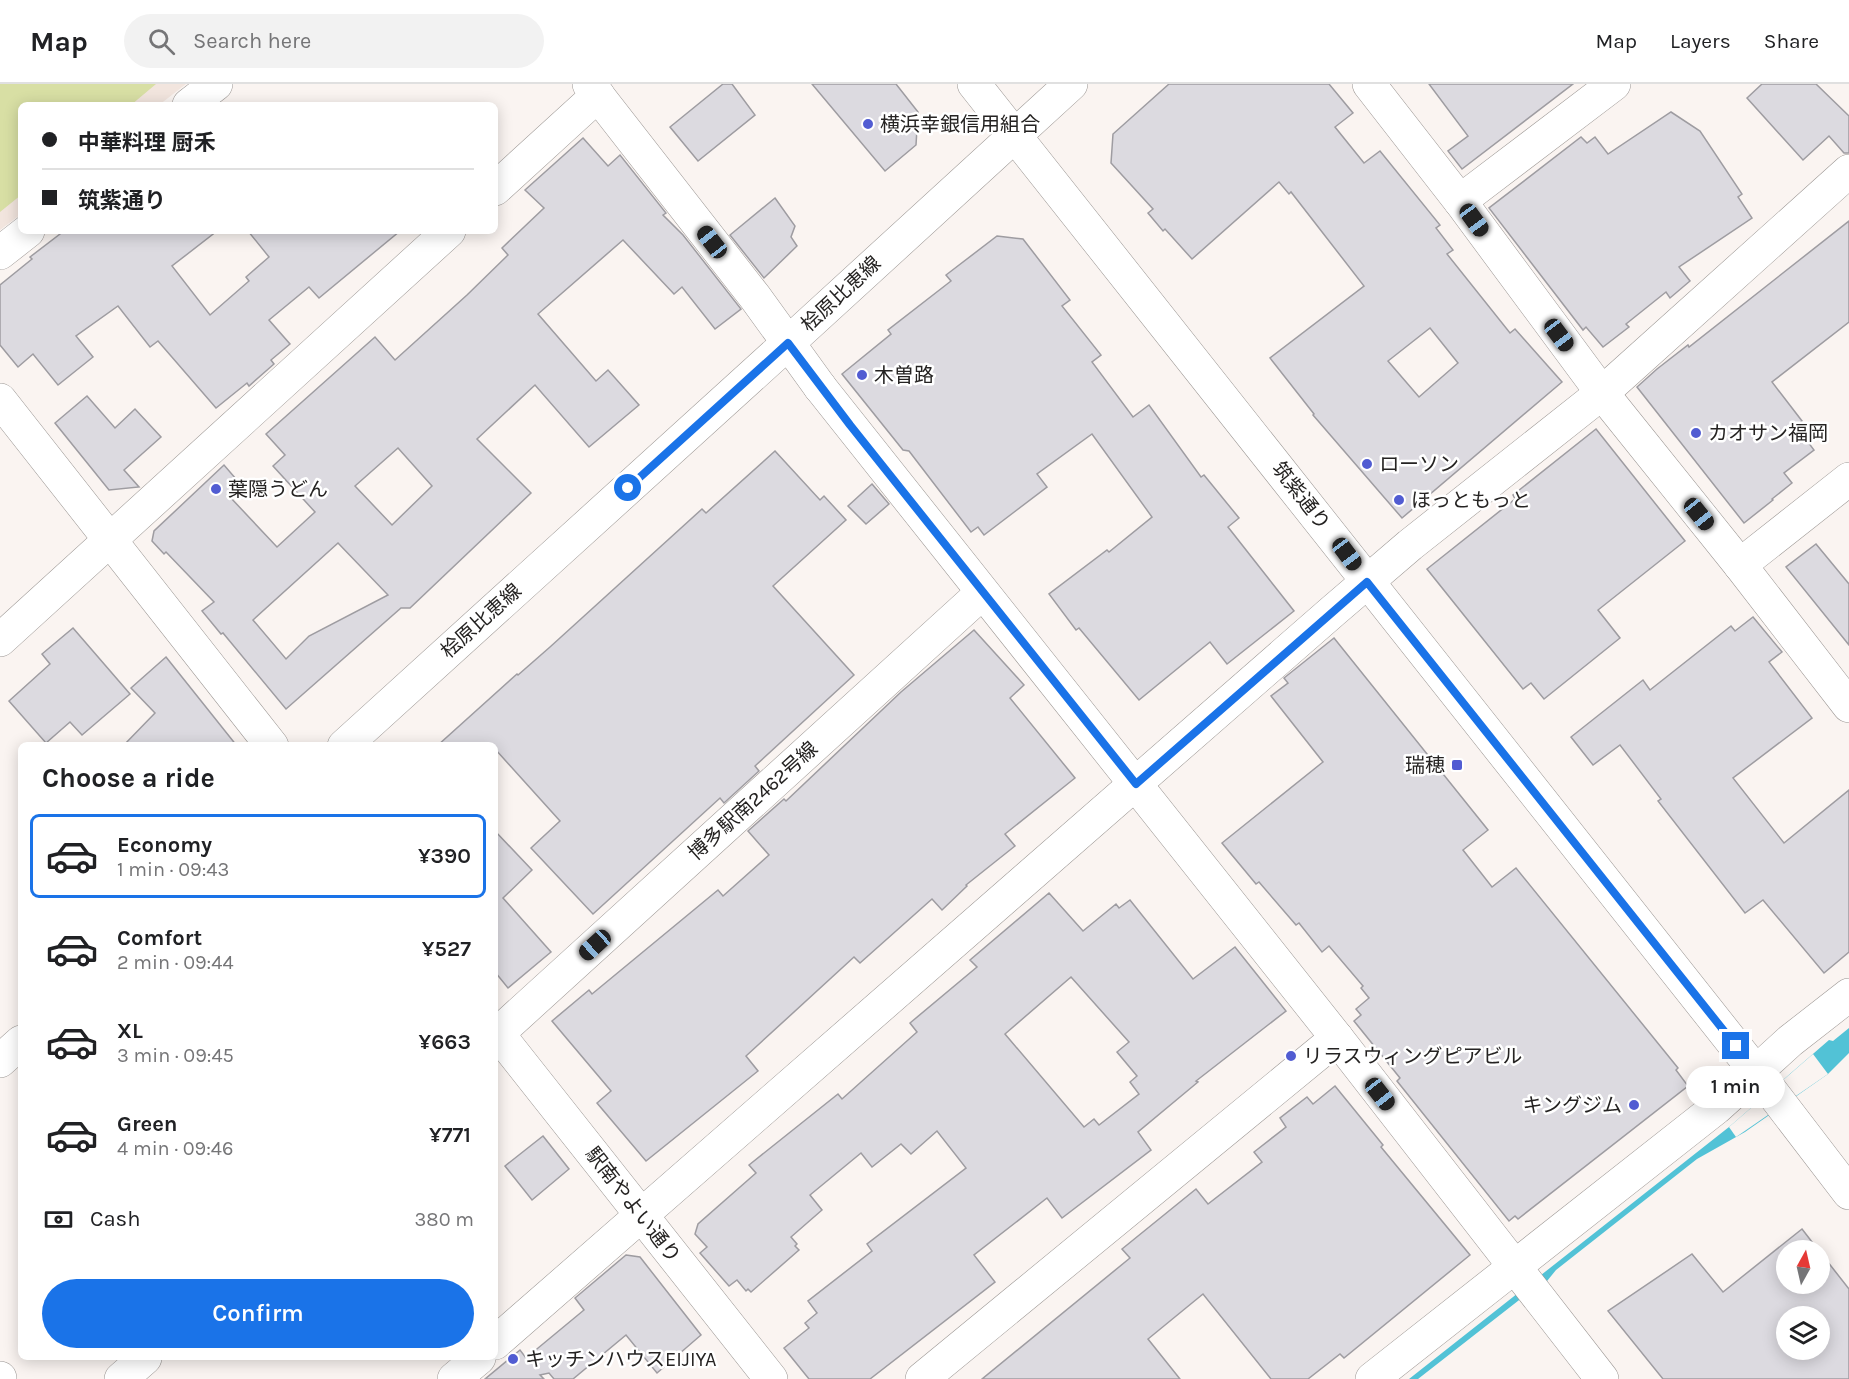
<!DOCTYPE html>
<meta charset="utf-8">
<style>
body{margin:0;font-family:Karla,"Noto Sans JP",sans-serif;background:#f2f2f2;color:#202124;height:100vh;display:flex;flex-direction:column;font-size:22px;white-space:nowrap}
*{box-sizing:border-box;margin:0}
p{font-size:20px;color:#757577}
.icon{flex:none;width:33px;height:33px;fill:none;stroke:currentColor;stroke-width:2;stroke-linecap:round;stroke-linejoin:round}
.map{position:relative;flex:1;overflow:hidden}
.sheet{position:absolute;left:18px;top:658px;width:480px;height:618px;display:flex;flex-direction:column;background:#fff;border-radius:9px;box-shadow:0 3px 15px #0003}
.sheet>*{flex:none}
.guide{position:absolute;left:18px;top:18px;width:480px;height:132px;border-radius:9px;box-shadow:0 3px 15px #0003;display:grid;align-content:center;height:132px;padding:0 24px;background:#fff}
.needle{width:39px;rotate:8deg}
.tools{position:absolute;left:1776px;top:1156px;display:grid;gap:12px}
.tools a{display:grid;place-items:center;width:54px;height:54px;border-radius:50%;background:#fff;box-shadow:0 3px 15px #0003;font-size:30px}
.end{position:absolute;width:27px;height:27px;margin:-14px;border:8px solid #1a73e8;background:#fff;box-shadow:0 0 0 3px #fff}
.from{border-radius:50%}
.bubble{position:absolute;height:42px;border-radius:21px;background:#fff;box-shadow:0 3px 15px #0003;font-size:20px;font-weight:600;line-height:42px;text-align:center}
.car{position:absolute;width:18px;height:36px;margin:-18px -9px;border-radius:8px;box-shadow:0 0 4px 2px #0007;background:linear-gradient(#222 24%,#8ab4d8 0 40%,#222 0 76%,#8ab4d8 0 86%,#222 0)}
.guide b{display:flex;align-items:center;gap:21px;height:57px;font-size:22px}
.guide b+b{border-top:2px solid #e0e0e0}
.guide i{width:15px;height:15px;background:#202124}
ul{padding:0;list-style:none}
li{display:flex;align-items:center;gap:18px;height:84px;margin:0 12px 9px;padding:0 12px;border:3px solid transparent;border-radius:9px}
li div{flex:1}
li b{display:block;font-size:22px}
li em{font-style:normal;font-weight:600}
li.on{border-color:#1a73e8}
li>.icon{width:54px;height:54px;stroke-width:1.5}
h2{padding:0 24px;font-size:27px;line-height:72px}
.pay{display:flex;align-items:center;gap:15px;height:66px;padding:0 24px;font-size:22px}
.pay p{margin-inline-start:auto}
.primary-button{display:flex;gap:12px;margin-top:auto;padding:12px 24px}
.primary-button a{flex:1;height:69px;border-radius:36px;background:#1a73e8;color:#fff;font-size:24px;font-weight:600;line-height:69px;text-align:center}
header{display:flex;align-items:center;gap:36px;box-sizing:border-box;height:84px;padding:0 30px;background:#fff;border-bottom:2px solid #e0e0e0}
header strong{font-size:28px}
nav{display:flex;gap:33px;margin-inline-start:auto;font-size:21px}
.search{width:420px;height:54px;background:#f2f2f2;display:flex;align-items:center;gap:15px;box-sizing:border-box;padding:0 21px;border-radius:33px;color:#757577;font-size:22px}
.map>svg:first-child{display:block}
.built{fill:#f2e5de}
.green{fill:#d8dfa4}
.water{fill:#52c2d6}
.pier{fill:#faf4f1}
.building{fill:#dcdae0;stroke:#9e9ca1;stroke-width:1.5;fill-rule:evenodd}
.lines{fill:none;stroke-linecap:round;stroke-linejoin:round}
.minor-casing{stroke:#9b9693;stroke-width:34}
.tertiary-casing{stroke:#9b9693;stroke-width:34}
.secondary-casing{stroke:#9b9693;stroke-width:34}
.minor{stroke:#fff;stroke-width:33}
.tertiary{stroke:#fff;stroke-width:33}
.secondary{stroke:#fff;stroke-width:33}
.route{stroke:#1a73e8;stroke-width:8}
.poi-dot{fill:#515cd2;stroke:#fff;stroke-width:2}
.labels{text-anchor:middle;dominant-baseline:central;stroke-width:5;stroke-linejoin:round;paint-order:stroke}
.poi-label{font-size:20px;fill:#252322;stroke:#fff;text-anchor:start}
.street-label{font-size:20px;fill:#252322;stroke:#fff}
</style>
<header>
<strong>Map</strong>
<div class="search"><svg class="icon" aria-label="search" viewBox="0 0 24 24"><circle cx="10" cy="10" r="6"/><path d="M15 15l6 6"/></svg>Search here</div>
<nav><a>Map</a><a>Layers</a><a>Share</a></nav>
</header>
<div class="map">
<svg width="1849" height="1295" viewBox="0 0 1849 1295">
<rect width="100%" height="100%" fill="#faf4f1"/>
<polygon class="built" points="0,0 186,0 159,21 21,21 21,130 0,146"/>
<polygon class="green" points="0,0 156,0 131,21 21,21 21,111 0,128"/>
<polygon class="water" points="1849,944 1849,969 1828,990 1745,1048 1697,1075 1556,1186 1543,1202 1523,1213 1418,1295 1409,1295 1729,1043 1829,956 1833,957"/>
<polygon class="pier" points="1813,970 1828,990 1736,1053 1729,1043"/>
<g class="building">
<polygon points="723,0 732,0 755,31 698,77 670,43"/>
<polygon points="812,0 896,0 918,28 916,61 885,87"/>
<path d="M1169,0H1329L1353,29L1335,43L1364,79L1380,67L1440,141L1436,144L1453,166L1447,170L1510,249L1515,245L1562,298L1402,434L1313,331L1314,330L1270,274L1364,202L1291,108L1289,110L1279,98L1192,175L1165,145L1163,147L1148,129L1153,125L1111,79L1113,50ZM1430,244L1458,279L1419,313L1388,277Z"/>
<polygon points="1429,0 1573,0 1462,85 1448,67 1468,52"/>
<polygon points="1762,0 1816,0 1849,32 1849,69 1844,69 1829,52 1803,76 1747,14"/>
<polygon points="1671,28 1700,47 1742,110 1738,113 1752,134 1679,183 1690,197 1670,214 1666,208 1626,240 1629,243 1603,263 1586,243 1583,246 1489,124 1581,53 1587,59 1595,53 1608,70"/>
<path d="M583,54L608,82L620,71L666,129L663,131L683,151L741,225L715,245L682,203L674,210L623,156L538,230L596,297L608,286L639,321L589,363L535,301L477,355L531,409L410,524H401L286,625L223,549L221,550L202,527L214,518L166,468L164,470L152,457L154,447L224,381L242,402L230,413L277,463L315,428L273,382L285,371L266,350L375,253L395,276L467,211L508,171L502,164L544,124L525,106ZM398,364L432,402L392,441L355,402ZM338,459L388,511L309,552L286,575L253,536Z"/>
<polygon points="775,114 795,142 791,153 797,162 764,194 730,151"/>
<polygon points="1849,137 1849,238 1772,298 1802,337 1796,342 1814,366 1784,389 1792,399 1772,415 1773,416 1744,439 1637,303 1657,285 1688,261 1689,263"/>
<polygon points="64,147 217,147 172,182 210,231 249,197 246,193 269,173 248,147 400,147 319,214 309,203 269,236 290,260 271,276 274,280 249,302 247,299 216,324 158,257 150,263 118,222 76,252 93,273 58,301 33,270 18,283 0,261 0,201 32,175 30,173"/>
<polygon points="997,152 1023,155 1070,216 1062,222 1101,271 1092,278 1133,333 1149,321 1201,393 1204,391 1239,434 1228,443 1294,527 1227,580 1210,558 1139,616 1079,544 1076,546 1049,510 1107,466 1109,468 1152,433 1092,350 1037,390 1047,403 984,451 978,443 971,448 909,367 903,366 842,290 891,250 888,246 951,197 946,191"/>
<polygon points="87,312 115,344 135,325 161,353 124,386 139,403 109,406 55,339"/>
<polygon points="1596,345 1685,457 1598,526 1620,554 1544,615 1531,599 1523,605 1427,485 1515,415 1513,411"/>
<polygon points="775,367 820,416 824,412 846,436 773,502 854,591 755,682 759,687 724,719 720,714 593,830 531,764 560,737 495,665 495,662 437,662 517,590 518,591 550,563 702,425 706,429"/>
<polygon points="872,400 889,420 866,440 848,422"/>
<polygon points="1816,460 1849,500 1849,561 1786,483"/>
<polygon points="1753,533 1782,568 1769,578 1812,634 1733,694 1784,759 1849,706 1849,868 1824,889 1763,816 1745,829 1658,717 1661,715 1620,661 1593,681 1571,653 1643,596 1650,606 1731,542 1735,547"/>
<polygon points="73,544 130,610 82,651 70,638 46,659 9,617 50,580 42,570"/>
<polygon points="974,546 1024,601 1010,614 1075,694 1005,750 1015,762 966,801 967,802 942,826 932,815 860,879 854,873 746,972 758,987 646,1077 597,1019 611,1007 552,937 589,906 592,910 718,806 723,812 769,771 748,747 784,715 786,717 901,608"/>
<polygon points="1334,554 1488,746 1463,766 1492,803 1516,784 1678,984 1676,986 1688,1002 1518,1135 1515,1132 1509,1137 1397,997 1400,994 1354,937 1361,931 1356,925 1369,914 1361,904 1363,902 1329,862 1322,868 1299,839 1296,841 1259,798 1256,800 1222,759 1323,678 1271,612 1288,599 1284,594"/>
<polygon points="166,573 237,662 123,662 155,629 131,604"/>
<polygon points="495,747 532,786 503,814 551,868 508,904 495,888"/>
<path d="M1049,809L1083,847L1116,820L1119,824L1130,816L1193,895L1235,863L1286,927L1196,997L1198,998L1138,1048L1151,1066L1062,1134L1047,1114L974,1171L995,1198L870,1295H809L784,1264L809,1244L805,1239L817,1229L808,1217L872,1167L867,1160L966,1084L937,1047L911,1070L901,1060L872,1083L861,1069L810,1111L822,1126L791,1153L797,1160L795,1162L799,1166L751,1208L748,1205L746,1207L737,1196L729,1202L700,1169L707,1163L695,1150L698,1140L756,1089L749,1081L838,1010L842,1015L917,948L910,939L977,883L970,876ZM1071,893L1129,958L1117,968L1137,992L1130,998L1139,1010L1099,1041L1094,1035L1084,1043L1005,950Z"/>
<polygon points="1335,1002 1383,1061 1381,1063 1470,1171 1344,1274 1340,1270 1308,1295 1271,1295 1203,1210 1148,1255 1180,1295 982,1295 1130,1174 1122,1165 1196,1105 1208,1120 1262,1078 1254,1068 1286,1043 1280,1034 1307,1013 1313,1020"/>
<polygon points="543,1052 569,1085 532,1116 505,1082"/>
<path d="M1802,1145L1819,1167H1786V1200H1820V1168L1849,1205V1295H1663L1608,1227L1692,1170L1723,1208ZM1786,1233H1820V1266H1786Z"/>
<polygon points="626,1171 640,1173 701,1251 657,1289 626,1251 573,1295 554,1295 549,1289 540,1291 544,1295 485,1295 520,1266 526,1274 584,1226 575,1214"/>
</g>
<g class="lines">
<defs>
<g id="minor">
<polyline points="1460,117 1614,0"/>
<polyline points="820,303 1337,954 1602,1295"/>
<polyline points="1602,309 1740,481 1849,622"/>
<polyline points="1740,481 1849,395"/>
<polyline points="495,952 982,509"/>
<polyline points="0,1294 0,1295"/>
<polyline points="121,1295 145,1274"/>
<polyline points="922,1295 1337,954"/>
<polyline points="1372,1295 1716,1024 1756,988"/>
</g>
<g id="tertiary">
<polyline points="589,0 755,213 820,303"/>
<polyline points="974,0 1771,1007 1849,1109"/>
<polyline points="1369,0 1460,117 1602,309"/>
<polyline points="189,21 216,0"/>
<polyline points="495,105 598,11"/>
<polyline points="0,169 28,147"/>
<polyline points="0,316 272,662"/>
<polyline points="0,556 449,147"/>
<polyline points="495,946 771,1295"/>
<polyline points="1756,988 1790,957 1849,911"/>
<polyline points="495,1259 1333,527 1410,461 1602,309 1849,87"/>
<polyline points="454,1295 479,1274"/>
</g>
<g id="secondary">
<polyline points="344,662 788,259 1071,0"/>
<polyline points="0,977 21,958"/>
</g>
</defs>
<use href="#minor" class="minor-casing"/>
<use href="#tertiary" class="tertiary-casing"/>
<use href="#secondary" class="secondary-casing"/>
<use href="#minor" class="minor"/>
<use href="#tertiary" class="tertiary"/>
<use href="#secondary" class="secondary"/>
</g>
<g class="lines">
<polyline class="route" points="628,404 788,259 850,341 1136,700 1367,498 1736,962"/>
</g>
<g class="poi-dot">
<circle cx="868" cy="40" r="6"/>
<circle cx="862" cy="291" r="6"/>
<circle cx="1696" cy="349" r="6"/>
<circle cx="1367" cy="380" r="6"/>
<circle cx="216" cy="405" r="6"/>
<circle cx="1399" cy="416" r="6"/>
<rect x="1451" y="675" width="12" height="12" rx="3"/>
<circle cx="1291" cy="972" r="6"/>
<circle cx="1634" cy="1021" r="6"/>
<circle cx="513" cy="1275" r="6"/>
</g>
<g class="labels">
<g class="poi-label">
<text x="880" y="40">横浜幸銀信用組合</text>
<text x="874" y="291">木曽路</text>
<text x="1708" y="349">カオサン福岡</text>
<text x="1379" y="380">ローソン</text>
<text x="228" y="405">葉隠うどん</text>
<text x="1411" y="416">ほっともっと</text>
<text x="1445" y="681" text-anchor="end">瑞穂</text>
<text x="1303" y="972">リラスウィングピアビル</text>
<text x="1622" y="1021" text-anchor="end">キングジム</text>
<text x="525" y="1275">キッチンハウスEIJIYA</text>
</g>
<g class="street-label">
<text transform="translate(841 210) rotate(-43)">桧原比恵線</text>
<text transform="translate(1301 412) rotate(52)">筑紫通り</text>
<text transform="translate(481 537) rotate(-42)">桧原比恵線</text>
<text transform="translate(753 717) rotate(-42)">博多駅南2462号線</text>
<text transform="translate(633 1121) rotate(52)">駅南やよい通り</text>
</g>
</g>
</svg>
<div class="tools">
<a><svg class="needle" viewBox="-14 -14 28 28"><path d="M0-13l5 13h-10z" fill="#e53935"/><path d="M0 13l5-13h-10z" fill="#757577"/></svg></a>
<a><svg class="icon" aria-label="layers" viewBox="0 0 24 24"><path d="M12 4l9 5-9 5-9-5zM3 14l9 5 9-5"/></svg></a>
</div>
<i class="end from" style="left:628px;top:404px"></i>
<i class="end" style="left:1736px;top:962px"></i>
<div class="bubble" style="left:1686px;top:982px;width:99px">1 min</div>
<i class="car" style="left:1474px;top:136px;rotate:144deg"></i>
<i class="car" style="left:712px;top:158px;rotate:322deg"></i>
<i class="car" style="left:1559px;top:251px;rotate:143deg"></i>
<i class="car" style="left:1699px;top:430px;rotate:141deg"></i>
<i class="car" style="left:1347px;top:470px;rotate:143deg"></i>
<i class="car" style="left:595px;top:861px;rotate:228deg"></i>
<i class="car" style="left:1380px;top:1010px;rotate:142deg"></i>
<div class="guide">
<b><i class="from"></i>中華料理 厨禾</b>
<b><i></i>筑紫通り</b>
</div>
<section class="sheet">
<h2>Choose a ride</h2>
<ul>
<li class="on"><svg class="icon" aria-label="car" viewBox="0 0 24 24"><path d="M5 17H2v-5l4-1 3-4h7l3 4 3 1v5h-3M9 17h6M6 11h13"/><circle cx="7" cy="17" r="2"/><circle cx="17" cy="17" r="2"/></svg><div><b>Economy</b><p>1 min · 09:43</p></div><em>¥390</em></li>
<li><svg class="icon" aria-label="car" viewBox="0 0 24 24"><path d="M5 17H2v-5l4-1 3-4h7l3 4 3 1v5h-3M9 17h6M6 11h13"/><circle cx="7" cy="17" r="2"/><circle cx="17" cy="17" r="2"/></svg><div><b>Comfort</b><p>2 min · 09:44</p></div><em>¥527</em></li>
<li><svg class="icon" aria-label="car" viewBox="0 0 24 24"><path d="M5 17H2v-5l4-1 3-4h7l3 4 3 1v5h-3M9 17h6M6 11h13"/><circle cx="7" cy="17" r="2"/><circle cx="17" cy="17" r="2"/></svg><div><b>XL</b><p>3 min · 09:45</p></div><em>¥663</em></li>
<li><svg class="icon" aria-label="car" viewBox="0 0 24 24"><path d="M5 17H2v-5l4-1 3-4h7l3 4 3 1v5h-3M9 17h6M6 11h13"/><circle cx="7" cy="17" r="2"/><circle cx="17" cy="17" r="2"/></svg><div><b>Green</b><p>4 min · 09:46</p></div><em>¥771</em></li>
</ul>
<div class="pay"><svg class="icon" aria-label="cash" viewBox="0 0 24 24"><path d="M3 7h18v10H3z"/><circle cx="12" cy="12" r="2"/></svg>Cash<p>380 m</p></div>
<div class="primary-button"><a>Confirm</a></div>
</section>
</div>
